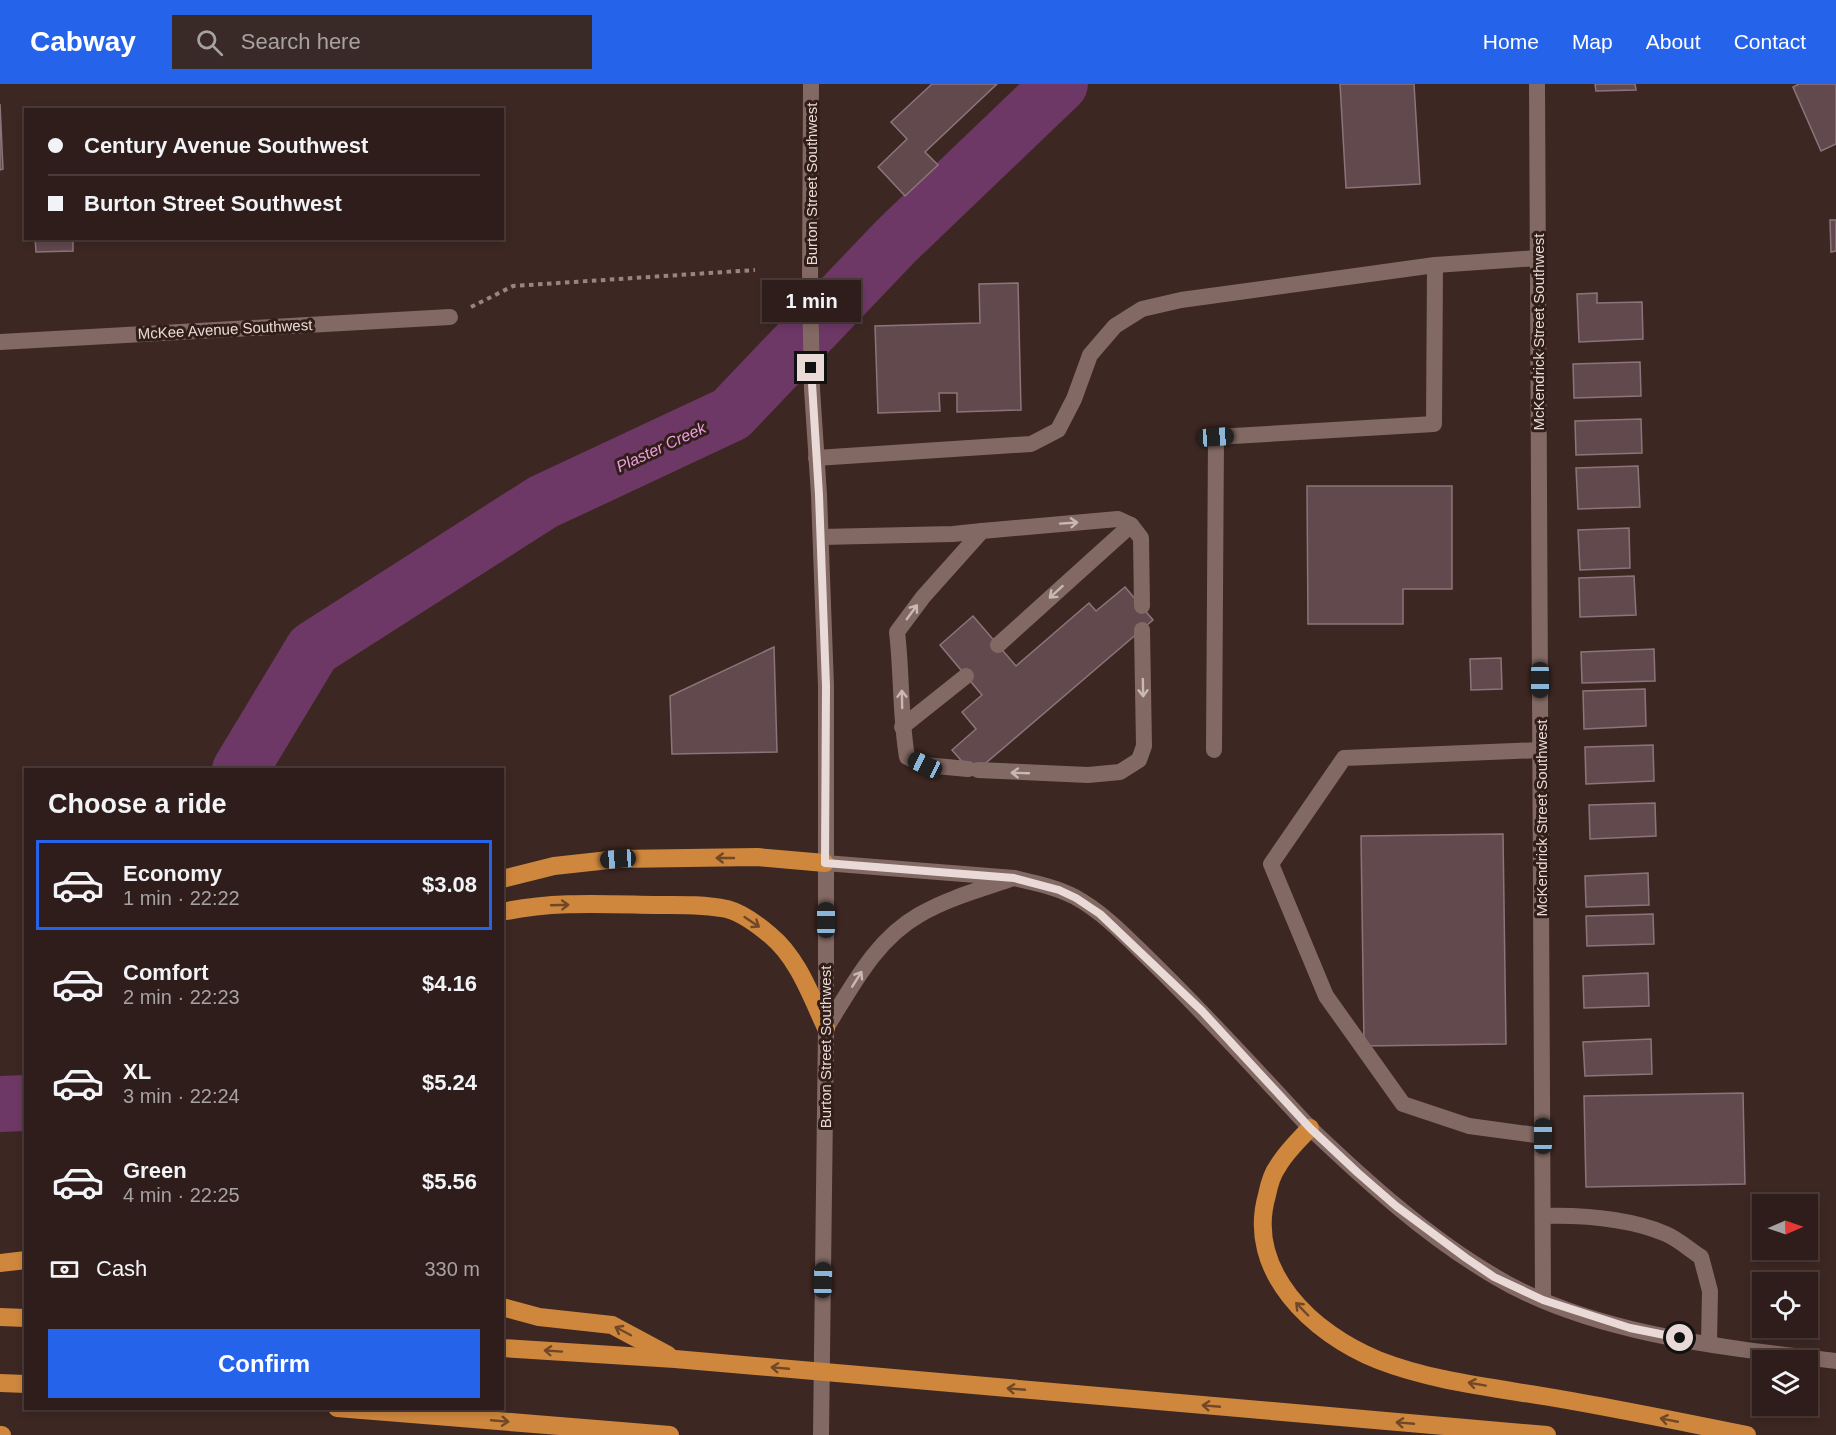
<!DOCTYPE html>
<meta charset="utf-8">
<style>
body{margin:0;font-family:Helvetica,sans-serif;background:#3a2a27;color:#f1f3f6;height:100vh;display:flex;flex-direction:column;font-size:22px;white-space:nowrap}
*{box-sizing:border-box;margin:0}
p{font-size:20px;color:#a7a2a2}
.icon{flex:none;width:33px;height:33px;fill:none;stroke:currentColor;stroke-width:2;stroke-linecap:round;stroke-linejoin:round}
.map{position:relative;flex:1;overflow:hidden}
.drawer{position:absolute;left:24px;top:684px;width:480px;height:642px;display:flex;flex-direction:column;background:#2e1d1a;border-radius:0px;box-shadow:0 3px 9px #0003,0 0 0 2px #493b39}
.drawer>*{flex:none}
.guide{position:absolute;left:24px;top:24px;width:480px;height:132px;border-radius:0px;box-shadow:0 3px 9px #0003,0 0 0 2px #493b39;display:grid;align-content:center;height:132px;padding:0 24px;background:#2e1d1a}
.needle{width:39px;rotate:88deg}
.tools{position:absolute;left:1752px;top:1110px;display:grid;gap:12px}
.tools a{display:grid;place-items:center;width:66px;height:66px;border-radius:0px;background:#2e1d1a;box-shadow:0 3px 9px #0003,0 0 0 2px #493b39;font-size:30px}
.end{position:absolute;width:27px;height:27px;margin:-14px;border:8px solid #e9dad7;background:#111;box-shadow:0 0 0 3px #111}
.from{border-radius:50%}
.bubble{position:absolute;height:42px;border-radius:0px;background:#2e1d1a;box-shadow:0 3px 9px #0003,0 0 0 2px #493b39;font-size:20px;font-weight:700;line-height:42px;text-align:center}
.car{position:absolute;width:18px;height:36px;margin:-18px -9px;border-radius:8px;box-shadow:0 0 4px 2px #0007;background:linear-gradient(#222 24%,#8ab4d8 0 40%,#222 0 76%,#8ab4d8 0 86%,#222 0)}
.guide b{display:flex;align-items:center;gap:21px;height:57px;font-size:22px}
.guide b+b{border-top:2px solid #493b39}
.guide i{width:15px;height:15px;background:#f1f3f6}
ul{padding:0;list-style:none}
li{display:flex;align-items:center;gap:18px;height:90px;margin:0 12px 9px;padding:0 12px;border:3px solid transparent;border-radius:0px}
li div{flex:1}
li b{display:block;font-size:22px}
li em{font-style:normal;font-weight:700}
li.selected{border-color:#2563eb}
li>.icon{width:54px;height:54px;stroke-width:1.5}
h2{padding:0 24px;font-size:27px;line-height:72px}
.pay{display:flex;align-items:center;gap:15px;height:66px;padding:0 24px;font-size:22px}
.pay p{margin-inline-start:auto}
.button{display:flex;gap:12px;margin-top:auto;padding:12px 24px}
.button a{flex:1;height:69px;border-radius:0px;background:#2563eb;color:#fff;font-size:24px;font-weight:700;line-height:69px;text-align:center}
header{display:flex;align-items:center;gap:36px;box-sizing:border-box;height:84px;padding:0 30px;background:#2563eb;color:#fff}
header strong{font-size:28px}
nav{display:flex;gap:33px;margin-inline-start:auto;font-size:21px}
.search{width:420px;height:54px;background:#3a2a27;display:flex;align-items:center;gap:15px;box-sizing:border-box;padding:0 21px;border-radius:0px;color:#a7a2a2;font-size:22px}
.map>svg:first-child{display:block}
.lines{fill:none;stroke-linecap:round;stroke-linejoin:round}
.river{stroke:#6d3866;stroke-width:56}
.building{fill:#61494e;stroke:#8e747a;stroke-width:1.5}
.path{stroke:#988582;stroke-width:4;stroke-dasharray:4.5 4.5;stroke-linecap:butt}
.service{stroke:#836964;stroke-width:16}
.minor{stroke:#836964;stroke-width:16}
.tertiary{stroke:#836964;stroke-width:16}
.secondary{stroke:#836964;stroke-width:16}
.motorway{stroke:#ce873d;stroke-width:18}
.oneway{stroke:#cab8b4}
.oneway2{stroke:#704827}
.route{stroke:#e9dad7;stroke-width:8}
.labels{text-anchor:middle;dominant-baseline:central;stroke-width:6;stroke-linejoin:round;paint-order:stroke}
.street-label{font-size:15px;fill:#e9dad7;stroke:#321e19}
.water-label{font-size:16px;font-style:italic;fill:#ef9fe3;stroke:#321e19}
</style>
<header>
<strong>Cabway</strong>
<div class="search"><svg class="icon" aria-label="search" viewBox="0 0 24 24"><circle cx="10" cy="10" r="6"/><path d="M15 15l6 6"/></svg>Search here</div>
<nav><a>Home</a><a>Map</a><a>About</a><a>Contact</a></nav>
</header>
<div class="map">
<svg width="1836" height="1351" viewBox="0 0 1836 1351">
<rect width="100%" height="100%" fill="#3d2722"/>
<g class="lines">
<g class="river">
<polyline points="240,686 313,565 543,418 731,330 896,157 1060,0"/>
<polyline points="0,1020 26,1019"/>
</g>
</g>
<g class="building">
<polygon points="932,0 997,0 925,68 938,81 905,112 878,83 907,55 891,38"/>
<polygon points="1340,0 1414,0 1420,100 1346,104"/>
<polygon points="1595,0 1635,0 1636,6 1596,7"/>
<polygon points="1799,0 1836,0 1836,60 1821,67 1793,3"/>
<polygon points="0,20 3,85 0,86"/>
<polygon points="1830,136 1836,136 1836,167 1831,168"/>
<polygon points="35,154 73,154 73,167 36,168"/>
<polygon points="1018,199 1021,326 957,328 957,309 939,309 940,327 878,329 875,242 980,239 979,200"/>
<polygon points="1597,209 1597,219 1642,218 1643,255 1579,258 1577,210"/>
<polygon points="1640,278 1641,312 1574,314 1573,280"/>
<polygon points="1641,335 1642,369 1576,371 1575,337"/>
<polygon points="1638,382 1640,423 1578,425 1576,384"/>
<polygon points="1307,402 1452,402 1452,505 1403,505 1403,540 1308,540"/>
<polygon points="1629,444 1630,484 1580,486 1578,446"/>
<polygon points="1634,492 1636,531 1580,533 1579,494"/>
<polygon points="1125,503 1153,536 973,690 952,666 976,645 962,628 982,611 940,561 973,532 1016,582 1089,519 1096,527"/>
<polygon points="774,563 777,668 672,670 670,612"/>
<polygon points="1654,565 1655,597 1582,599 1581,568"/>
<polygon points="1501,574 1502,605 1471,606 1470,575"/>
<polygon points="1645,605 1646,642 1584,645 1583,607"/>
<polygon points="1653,661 1654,697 1586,700 1585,663"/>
<polygon points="1655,719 1656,752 1590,755 1589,721"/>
<polygon points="1503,750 1506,960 1364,962 1361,752"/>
<polygon points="1648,789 1649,821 1586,823 1585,792"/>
<polygon points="1653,830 1654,860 1587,862 1586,832"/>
<polygon points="1648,889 1649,922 1584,924 1583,892"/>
<polygon points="1651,955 1652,990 1585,992 1583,958"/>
<polygon points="1743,1009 1745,1100 1586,1103 1584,1012"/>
</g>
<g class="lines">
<polyline class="path" points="471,223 513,202 755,186"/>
<g class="service">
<polyline points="816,374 1031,360 1058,346 1074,315 1090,271 1115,242 1142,225 1181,216 1435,181"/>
<polyline points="821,453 953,450 982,447"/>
<polyline points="998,561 1131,441"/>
<polyline points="902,643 966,592"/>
<polyline points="1214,666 1216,353 1434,340 1435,181 1538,174"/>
<polyline points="1541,666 1344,674 1271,780 1326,912 1403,1020 1469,1042 1543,1052"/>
<path d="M968,685L925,681L907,673C900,632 902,590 897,548L923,513L982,447L1118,435L1131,441L1141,454L1142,522"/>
<polyline points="978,686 1088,691 1120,688 1139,676 1144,662 1142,546"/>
<path d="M1543,1132C1584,1131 1628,1134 1666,1150C1678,1155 1690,1166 1701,1173L1710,1207L1709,1260"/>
</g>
<g class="minor">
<polyline points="1537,0 1543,1216"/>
<polyline points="0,258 450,233"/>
<path d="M826,944C852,903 875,856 919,831C948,814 982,805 1014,794"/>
</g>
<path class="tertiary" d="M1310,1044C1367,1098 1426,1152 1494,1192C1590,1250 1726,1264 1836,1277"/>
<g class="secondary">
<polyline points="811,0 810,201 812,305 819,411 826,602 826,944 821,1351"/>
<path d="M825,779L1014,794C1035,799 1056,803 1075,813C1106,830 1130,857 1155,881C1209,934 1259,989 1310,1044"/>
</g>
<g class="motorway">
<polyline points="502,795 554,782 618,775 757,773 825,779"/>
<path d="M502,828C552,817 603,820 653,821C677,821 703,820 727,825C742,829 757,840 770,851C798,874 811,912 826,944"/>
<path d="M1310,1044C1299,1056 1286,1068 1278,1082C1272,1090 1269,1101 1267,1111C1245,1187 1313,1250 1378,1276C1434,1298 1497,1304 1555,1314C1619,1325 1683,1338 1747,1351"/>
<polyline points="0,1179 26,1176"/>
<polyline points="502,1223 539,1233 612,1241 668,1271"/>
<polyline points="0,1233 26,1234"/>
<polyline points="502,1264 675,1275 1547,1351"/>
<polyline points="0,1299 26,1300"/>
<polyline points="337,1324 670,1351"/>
<polyline points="0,1351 2,1351"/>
</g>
</g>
<defs><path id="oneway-shaft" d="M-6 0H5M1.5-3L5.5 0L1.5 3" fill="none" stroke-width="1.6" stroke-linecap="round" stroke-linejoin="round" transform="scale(1.5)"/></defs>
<g class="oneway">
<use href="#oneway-shaft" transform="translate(1069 439) rotate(-4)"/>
<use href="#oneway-shaft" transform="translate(1056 508) rotate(138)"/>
<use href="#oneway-shaft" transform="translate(912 528) rotate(-54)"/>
<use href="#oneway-shaft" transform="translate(1143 604) rotate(89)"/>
<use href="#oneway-shaft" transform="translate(902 615) rotate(-91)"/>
<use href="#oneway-shaft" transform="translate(1020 689) rotate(-178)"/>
<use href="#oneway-shaft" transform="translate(857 895) rotate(-58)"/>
</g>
<g class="oneway2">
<use href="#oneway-shaft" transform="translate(725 774) rotate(180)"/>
<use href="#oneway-shaft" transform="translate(560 821) rotate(-2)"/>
<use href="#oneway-shaft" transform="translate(752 838) rotate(34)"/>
<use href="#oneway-shaft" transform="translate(1302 1225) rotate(-134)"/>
<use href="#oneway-shaft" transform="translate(623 1247) rotate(-152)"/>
<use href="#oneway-shaft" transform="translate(553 1267) rotate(-176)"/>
<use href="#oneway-shaft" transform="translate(780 1284) rotate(-175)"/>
<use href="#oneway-shaft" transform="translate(1477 1300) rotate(-170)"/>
<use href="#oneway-shaft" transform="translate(1016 1305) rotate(-175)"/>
<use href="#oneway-shaft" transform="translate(1211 1322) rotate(-175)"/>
<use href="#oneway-shaft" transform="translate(1669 1336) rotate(-169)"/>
<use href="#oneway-shaft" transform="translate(500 1337) rotate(5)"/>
<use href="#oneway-shaft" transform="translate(1405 1339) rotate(-175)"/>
</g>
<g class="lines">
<polyline class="route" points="811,284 819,411 826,602 825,779 1014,794 1059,806 1076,814 1100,830 1202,927 1310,1044 1358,1089 1396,1122 1466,1174 1494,1193 1543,1216 1630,1244 1680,1254"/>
</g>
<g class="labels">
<g class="street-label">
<text transform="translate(811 100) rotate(-90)">Burton Street Southwest</text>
<text transform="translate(225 245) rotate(-3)">McKee Avenue Southwest</text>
<text transform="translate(1538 248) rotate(-90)">McKendrick Street Southwest</text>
<text transform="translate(1541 734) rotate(-90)">McKendrick Street Southwest</text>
<text transform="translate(825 963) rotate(-90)">Burton Street Southwest</text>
</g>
<g class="water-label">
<text transform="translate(661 363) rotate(-25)">Plaster Creek</text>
</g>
</g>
</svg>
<div class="tools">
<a><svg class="needle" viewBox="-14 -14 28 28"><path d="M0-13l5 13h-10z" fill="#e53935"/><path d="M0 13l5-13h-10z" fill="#a7a2a2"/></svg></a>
<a><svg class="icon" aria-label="locate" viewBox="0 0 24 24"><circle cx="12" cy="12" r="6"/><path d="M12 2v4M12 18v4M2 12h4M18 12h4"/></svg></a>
<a><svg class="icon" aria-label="layers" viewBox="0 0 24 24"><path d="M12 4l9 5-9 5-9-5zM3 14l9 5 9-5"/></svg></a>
</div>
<i class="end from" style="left:1680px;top:1254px"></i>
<i class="end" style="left:811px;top:284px"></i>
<div class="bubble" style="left:762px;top:196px;width:99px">1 min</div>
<i class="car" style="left:1216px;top:353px;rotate:86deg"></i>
<i class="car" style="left:1540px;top:596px;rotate:180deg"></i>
<i class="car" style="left:925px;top:681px;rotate:295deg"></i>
<i class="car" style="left:618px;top:775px;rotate:266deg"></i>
<i class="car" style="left:826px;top:836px;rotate:0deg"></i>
<i class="car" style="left:1543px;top:1052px;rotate:0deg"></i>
<i class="car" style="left:823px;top:1196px;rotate:1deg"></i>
<div class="guide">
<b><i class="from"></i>Century Avenue Southwest</b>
<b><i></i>Burton Street Southwest</b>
</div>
<section class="drawer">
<h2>Choose a ride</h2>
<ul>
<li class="selected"><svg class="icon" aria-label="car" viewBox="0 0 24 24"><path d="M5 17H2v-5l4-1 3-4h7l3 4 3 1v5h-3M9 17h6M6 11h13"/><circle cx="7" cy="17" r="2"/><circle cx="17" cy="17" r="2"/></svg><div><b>Economy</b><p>1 min · 22:22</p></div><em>$3.08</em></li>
<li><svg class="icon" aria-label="car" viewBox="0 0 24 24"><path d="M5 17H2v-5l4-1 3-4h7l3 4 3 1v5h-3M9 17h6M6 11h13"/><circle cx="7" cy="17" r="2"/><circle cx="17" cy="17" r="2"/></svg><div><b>Comfort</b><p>2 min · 22:23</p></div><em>$4.16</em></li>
<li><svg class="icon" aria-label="car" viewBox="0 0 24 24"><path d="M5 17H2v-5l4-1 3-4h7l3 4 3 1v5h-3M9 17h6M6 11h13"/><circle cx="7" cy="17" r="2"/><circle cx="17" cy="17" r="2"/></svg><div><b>XL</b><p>3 min · 22:24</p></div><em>$5.24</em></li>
<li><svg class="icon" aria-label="car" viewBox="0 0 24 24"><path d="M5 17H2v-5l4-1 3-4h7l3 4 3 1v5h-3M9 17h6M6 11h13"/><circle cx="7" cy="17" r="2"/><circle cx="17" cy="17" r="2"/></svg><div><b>Green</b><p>4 min · 22:25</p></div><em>$5.56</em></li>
</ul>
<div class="pay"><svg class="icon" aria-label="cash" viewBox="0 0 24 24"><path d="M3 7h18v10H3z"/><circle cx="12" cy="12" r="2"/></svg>Cash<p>330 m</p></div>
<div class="button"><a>Confirm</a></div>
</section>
</div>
